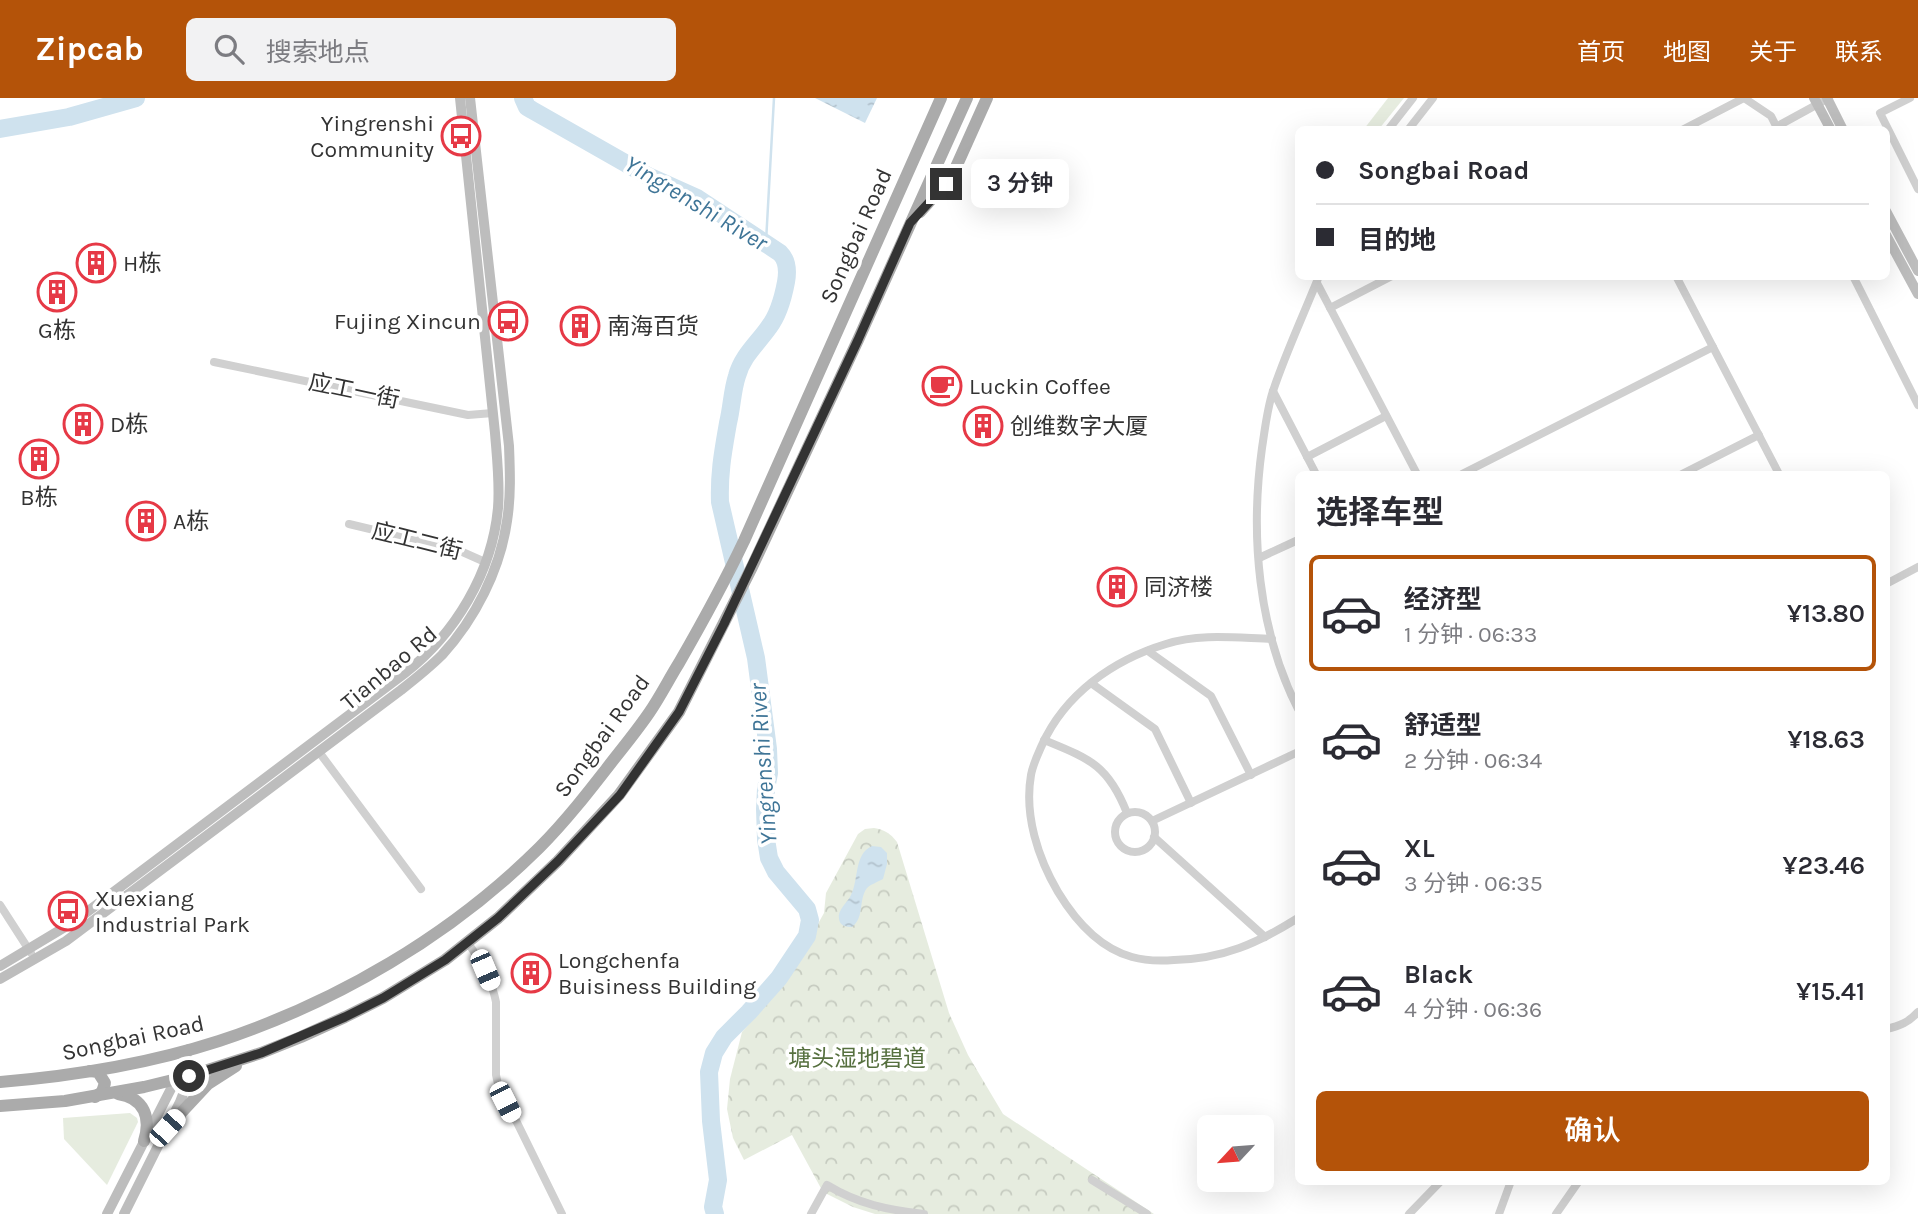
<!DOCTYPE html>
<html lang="zh">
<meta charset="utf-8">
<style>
body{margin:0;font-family:Karla,"Noto Sans SC",sans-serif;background:#f2f2f3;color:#2b2b33;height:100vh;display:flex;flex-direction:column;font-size:26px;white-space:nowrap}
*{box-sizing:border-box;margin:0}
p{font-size:23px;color:#7c7c81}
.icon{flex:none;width:38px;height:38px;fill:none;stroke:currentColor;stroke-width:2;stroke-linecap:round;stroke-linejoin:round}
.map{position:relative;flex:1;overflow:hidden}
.side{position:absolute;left:1295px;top:373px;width:595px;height:714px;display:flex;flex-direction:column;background:#fff;border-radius:10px;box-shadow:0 7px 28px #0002}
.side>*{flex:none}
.guide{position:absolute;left:1295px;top:28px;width:595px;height:154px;border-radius:10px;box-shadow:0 7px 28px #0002;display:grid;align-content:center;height:154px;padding:0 21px;background:#fff}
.needle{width:46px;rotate:244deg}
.tools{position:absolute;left:1197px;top:1017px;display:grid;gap:14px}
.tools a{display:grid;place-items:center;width:77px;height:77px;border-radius:10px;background:#fff;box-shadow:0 7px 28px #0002;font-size:35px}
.end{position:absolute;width:32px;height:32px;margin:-16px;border:9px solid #333;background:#fff;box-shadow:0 0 0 4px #fff}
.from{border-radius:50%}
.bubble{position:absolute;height:49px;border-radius:10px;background:#fff;box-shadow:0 7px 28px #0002;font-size:23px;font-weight:600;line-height:49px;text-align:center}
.car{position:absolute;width:21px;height:42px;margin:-21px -10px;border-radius:9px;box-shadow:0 0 5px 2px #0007;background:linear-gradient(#fff 24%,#345 0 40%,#fff 0 76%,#345 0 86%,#fff 0)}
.guide b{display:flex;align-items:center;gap:24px;height:66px;font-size:26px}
.guide b+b{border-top:2px solid #e1e1e2}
.guide i{width:18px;height:18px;background:#2b2b33}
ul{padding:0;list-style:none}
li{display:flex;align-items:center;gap:21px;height:116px;margin:0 14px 10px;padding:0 7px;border:4px solid transparent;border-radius:10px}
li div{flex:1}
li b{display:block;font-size:26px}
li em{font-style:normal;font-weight:600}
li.current{border-color:#b45309}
li>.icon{width:63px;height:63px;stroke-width:1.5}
h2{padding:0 21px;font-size:32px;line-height:84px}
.button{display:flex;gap:14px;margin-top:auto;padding:14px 21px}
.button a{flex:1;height:80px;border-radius:10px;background:#b45309;color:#fff;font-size:28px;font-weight:600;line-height:80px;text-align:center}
header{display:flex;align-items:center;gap:42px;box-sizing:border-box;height:98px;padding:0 35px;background:#b45309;color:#fff}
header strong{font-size:33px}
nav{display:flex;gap:38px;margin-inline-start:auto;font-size:24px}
.search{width:490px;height:63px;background:#f2f2f3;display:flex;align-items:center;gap:18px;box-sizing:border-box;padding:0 24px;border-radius:10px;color:#7c7c81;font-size:26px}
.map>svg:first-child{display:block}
.green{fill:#e6ecdf}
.forest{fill:url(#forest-crowns)}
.water{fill:url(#water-ripples)}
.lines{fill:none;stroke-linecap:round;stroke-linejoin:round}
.stream{stroke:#cfe2ee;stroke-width:2.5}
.river{stroke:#cfe2ee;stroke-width:18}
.street{stroke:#d0d0d0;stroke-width:8}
.secondary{stroke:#bdbdbd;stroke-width:10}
.primary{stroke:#ababab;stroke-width:12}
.route{stroke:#333;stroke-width:9}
.labels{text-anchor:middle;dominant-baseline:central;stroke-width:7;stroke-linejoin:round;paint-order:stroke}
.poi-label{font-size:23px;fill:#333;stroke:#fff;text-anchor:start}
.street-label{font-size:23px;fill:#333;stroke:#fff}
.park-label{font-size:23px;fill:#56703f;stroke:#fff}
.water-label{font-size:24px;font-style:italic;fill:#3f7597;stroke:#fff}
</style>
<header>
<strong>Zipcab</strong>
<div class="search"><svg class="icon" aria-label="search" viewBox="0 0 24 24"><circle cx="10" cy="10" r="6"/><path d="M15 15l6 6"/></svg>搜索地点</div>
<nav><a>首页</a><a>地图</a><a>关于</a><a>联系</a></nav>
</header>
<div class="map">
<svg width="1918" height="1116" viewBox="0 0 1918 1116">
<defs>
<pattern id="forest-crowns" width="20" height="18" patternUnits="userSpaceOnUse" patternTransform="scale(1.75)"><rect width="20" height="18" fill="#e6ecdf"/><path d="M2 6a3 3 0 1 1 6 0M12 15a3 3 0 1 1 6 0" fill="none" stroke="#c6cbc0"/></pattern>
<pattern id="water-ripples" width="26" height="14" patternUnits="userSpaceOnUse" patternTransform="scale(1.75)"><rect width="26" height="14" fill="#cfe2ee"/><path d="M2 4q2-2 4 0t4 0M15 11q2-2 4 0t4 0" fill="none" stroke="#b2c2cd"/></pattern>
</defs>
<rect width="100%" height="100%" fill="#fff"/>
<polygon class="green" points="130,1015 137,1020 138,1024 107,1087 64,1041 63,1020"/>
<g class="forest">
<polygon points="1388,0 1404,0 1379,31 1364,31"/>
<path d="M874,730C885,732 890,735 897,744L949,915L968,957L1003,1016L1154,1116H875L853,1109L823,1094L792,1037L744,1062L733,1040L727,1011L730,981L742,934L785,885L824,815L826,795L858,736L865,731Z"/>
</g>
<g class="water">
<polygon points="815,0 877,0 865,25"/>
<path d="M872,748L881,749L887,755V766L883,781C878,784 871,786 867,790C858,802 865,819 852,829C846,829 840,828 839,821C837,812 848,804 851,797C859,781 854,756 872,748Z"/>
</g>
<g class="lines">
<polyline class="stream" points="766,144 774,0"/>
<g class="river">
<path d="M523,0L527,9L532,12L648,78L697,100L780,155C788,163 788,173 786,184C783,200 779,216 769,229C758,245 742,258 737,278C732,293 732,309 728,325C723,354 719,374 720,404L756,560L768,651L769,675L766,691L765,711L766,741L769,760L776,774L807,811L810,822L807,838L779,880L749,914L724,939L714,955L709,974L711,1023L718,1082L713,1109L715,1116"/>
<polyline points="0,31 69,19 136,0"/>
</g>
<g class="street">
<polyline points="1910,0 1880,15 1918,91"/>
<polyline points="1776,29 1829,0"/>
<polyline points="1388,32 1413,0"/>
<polyline points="1408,32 1433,0"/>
<polyline points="1682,32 1744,0 1771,18 1778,32"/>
<polyline points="1676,178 1779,376"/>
<polyline points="1853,178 1918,307"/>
<polyline points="1317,185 1417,376"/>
<polyline points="1330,210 1392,178"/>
<polyline points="214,264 468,317 493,315"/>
<polyline points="1273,293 1316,376"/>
<polyline points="1307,359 1386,318"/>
<polyline points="1462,376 1713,249"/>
<polyline points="1682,376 1759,337"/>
<polyline points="349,426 458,452 485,464"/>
<polyline points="1259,460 1298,442"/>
<polyline points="1886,486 1918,469"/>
<path d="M1272,541C1237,540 1200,535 1166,546C1113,562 1065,596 1042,647C1038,656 1033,666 1031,677C1024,717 1038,760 1058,794C1075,822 1099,850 1132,859C1146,863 1161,863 1174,862C1223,861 1258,845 1298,820"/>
<polyline points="1148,553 1211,598 1251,677"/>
<polyline points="1091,585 1155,631 1191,705"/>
<path d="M1298,611C1258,532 1250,437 1262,350C1265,331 1267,311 1273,293C1286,254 1304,216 1319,178"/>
<path d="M1044,642C1090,661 1108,667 1127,715"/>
<polyline points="319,654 421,791"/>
<circle cx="1135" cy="734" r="20"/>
<polyline points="1152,723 1298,654"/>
<polyline points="1154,739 1265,839"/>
<polyline points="0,807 31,855"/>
<path d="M468,845C480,862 492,883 496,904V977L498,986L562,1116"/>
<path d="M1886,931C1900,928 1909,924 1918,914"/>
<polyline points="1092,1082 1147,1116"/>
<path d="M811,1116L827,1087C858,1106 888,1112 924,1116"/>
<polyline points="1409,1116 1441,1083"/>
<polyline points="1499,1116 1511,1083"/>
<polyline points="1556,1116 1579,1083"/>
</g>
<g class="secondary">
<polyline points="1814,0 1831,32"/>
<polyline points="1827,0 1843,32"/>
<polyline points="1886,113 1918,173"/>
<polyline points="1886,137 1918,196"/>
<path d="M0,868L75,823L405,575C455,536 492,475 498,410C500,385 497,360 495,335L460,0"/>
<path d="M0,881L66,843L82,831L401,592C415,581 429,570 442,557C475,521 500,472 507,423C511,398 510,373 509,348L470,0"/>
<polyline points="107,1116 176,981 189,951"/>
<polyline points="124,1116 180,1004 185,991 189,972"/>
</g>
<g class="primary">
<polyline points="920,114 952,78 987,0"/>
<polyline points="90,973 98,974 105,985 102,994 95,999"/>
<path d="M0,984C73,978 148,966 219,943C337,904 450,838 539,750C566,723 590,692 614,661C626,646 638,631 649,615C660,599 669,581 679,565C702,525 724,485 744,443L941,0"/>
<path d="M118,996C145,1000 151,1020 144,1043"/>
<polyline points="0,1008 65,1003 144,989 189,978 261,955 301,939 345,919 383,900 445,862 498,820 558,763 619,697 679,614 752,469 858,242 967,0"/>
<polyline points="167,1030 208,986 236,968"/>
</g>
</g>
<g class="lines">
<polyline class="route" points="189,978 261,955 345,919 383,900 445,862 498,820 558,763 620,697 679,614 724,526 858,242 910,125 946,86"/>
</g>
<defs>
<symbol id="bus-ring" viewBox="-11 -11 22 22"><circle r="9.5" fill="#fff" stroke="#e63946" stroke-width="1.5"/><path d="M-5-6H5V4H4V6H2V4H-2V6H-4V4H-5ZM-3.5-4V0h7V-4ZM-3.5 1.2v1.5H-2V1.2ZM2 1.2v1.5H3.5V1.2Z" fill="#e63946"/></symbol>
<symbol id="building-ring" viewBox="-11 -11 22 22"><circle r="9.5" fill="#fff" stroke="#e63946" stroke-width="1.5"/><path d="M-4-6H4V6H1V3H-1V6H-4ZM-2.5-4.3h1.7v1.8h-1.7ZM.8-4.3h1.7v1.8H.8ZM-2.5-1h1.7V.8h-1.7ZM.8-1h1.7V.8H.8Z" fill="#e63946"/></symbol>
<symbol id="cafe-ring" viewBox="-11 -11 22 22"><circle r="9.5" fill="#fff" stroke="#e63946" stroke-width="1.5"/><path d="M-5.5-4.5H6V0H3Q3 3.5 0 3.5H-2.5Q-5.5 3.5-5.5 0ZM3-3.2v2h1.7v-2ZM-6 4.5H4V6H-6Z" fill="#e63946"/></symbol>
</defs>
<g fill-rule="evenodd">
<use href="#bus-ring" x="439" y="16" width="44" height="44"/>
<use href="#building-ring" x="74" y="143" width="44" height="44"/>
<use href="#building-ring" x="35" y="172" width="44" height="44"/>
<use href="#bus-ring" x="486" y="201" width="44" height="44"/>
<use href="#building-ring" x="558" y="206" width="44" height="44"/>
<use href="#cafe-ring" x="920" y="266" width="44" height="44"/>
<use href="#building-ring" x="61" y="304" width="44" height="44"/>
<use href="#building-ring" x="961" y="306" width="44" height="44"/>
<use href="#building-ring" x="17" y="339" width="44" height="44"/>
<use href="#building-ring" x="124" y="401" width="44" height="44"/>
<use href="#building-ring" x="1095" y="467" width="44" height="44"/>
<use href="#bus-ring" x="46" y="791" width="44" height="44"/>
<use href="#building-ring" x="509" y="853" width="44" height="44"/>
</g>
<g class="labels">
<g class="poi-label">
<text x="434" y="25" text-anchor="end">Yingrenshi<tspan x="434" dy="26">Community</tspan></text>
<text x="123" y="165">H栋</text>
<text x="481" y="223" text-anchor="end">Fujing Xincun</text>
<text x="607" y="228">南海百货</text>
<text x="57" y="232" text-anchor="middle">G栋</text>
<text x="969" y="288">Luckin Coffee</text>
<text x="110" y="326">D栋</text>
<text x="1010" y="328">创维数字大厦</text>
<text x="39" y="399" text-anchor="middle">B栋</text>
<text x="173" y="423">A栋</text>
<text x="1144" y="489">同济楼</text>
<text x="95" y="800">Xuexiang<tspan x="95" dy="26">Industrial Park</tspan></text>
<text x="558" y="862">Longchenfa<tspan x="558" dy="26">Buisiness Building</tspan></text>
</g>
<g class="street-label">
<text transform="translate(856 138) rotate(-66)">Songbai Road</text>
<text transform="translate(354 293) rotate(12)">应工一街</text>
<text transform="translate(417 443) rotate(14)">应工二街</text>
<text transform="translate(389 570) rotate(-40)">Tianbao Rd</text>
<text transform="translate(602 638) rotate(-54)">Songbai Road</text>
<text transform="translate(133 940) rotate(-12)">Songbai Road</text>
</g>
<g class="park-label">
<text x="857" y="960">塘头湿地碧道</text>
</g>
<g class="water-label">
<text transform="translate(696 105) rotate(31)">Yingrenshi River</text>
<text transform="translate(763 666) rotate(-94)">Yingrenshi River</text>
</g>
</g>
</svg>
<div class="tools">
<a><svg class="needle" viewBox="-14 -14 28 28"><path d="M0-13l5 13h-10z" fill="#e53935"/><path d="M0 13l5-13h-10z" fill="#7c7c81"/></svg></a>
</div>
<i class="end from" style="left:189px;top:978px"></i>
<i class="end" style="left:946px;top:86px"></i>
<div class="bubble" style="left:971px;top:61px;width:98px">3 分钟</div>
<i class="car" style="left:485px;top:872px;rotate:157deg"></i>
<i class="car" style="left:505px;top:1004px;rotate:153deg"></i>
<i class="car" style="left:167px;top:1030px;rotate:42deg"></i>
<div class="guide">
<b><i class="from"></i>Songbai Road</b>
<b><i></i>目的地</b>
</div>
<section class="side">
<h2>选择车型</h2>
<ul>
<li class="current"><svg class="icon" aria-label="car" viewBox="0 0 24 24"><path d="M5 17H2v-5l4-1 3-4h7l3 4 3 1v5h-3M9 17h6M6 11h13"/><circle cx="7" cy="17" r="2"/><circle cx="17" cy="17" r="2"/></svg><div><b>经济型</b><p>1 分钟 · 06:33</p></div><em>¥13.80</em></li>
<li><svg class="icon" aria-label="car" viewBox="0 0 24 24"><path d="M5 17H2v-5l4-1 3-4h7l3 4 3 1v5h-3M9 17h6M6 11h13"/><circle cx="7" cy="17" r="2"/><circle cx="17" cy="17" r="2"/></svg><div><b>舒适型</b><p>2 分钟 · 06:34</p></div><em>¥18.63</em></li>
<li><svg class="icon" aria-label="car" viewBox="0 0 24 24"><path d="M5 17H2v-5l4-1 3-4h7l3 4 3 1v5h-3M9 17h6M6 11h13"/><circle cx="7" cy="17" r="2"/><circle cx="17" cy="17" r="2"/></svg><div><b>XL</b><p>3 分钟 · 06:35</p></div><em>¥23.46</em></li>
<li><svg class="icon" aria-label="car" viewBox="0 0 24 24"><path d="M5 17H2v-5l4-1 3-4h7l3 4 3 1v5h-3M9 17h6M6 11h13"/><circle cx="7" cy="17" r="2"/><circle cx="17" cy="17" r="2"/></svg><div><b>Black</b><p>4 分钟 · 06:36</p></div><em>¥15.41</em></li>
</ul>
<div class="button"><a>确认</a></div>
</section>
</div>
